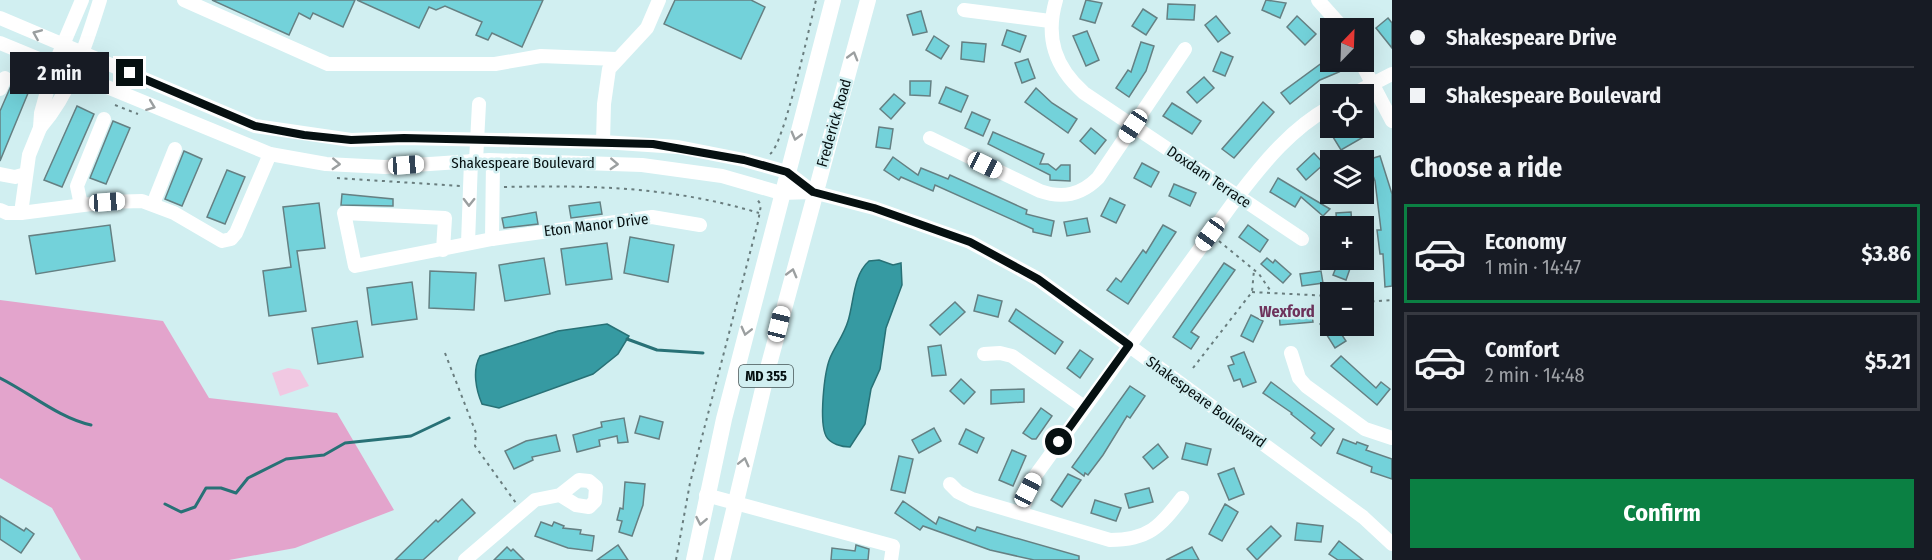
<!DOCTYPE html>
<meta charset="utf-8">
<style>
body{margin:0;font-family:"Fira Sans Condensed",sans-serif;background:#242831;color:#f1f3f6;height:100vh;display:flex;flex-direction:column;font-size:22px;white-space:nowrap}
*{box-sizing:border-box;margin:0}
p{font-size:20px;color:#9ea1a6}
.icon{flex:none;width:33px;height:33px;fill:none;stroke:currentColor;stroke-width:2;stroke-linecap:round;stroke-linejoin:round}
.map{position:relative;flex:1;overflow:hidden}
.side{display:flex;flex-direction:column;background:#171b24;width:540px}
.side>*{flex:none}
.guide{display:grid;align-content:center;height:132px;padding:0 18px;background:#171b24}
.needle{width:39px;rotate:23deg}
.tools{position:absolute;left:1320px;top:18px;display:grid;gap:12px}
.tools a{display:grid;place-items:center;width:54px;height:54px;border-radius:0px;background:#171b24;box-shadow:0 6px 24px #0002;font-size:30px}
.end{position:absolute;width:27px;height:27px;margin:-14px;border:8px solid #061011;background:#fff;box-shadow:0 0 0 3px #fff}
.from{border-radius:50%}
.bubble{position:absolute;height:42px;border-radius:0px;background:#171b24;box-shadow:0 6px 24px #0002;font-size:20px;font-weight:700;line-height:42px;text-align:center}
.car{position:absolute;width:18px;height:36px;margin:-18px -9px;border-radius:8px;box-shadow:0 0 4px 2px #0007;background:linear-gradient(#fff 24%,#345 0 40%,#fff 0 76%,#345 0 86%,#fff 0)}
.guide b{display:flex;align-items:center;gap:21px;height:57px;font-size:22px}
.guide b+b{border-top:2px solid #363941}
.guide i{width:15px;height:15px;background:#f1f3f6}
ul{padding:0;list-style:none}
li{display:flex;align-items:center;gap:18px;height:99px;margin:0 12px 9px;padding:0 6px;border:3px solid #363941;border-radius:0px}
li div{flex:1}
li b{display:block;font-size:22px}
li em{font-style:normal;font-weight:700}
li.on{border-color:#0b8043}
li>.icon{width:54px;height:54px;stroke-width:1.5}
h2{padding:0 18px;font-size:27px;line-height:72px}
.primary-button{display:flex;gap:12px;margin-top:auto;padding:12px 18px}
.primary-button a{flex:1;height:69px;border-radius:0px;background:#0b8043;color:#fff;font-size:24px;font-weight:700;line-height:69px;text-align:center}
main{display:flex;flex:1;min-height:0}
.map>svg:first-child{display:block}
.green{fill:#f1c8e2}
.forest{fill:#e3a4cc}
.water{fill:#369aa2;stroke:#287176;stroke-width:1.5}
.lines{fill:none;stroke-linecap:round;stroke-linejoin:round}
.stream{stroke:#287176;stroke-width:3}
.building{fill:#73d2da;stroke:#658083;stroke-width:1.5}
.path{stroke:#697d7e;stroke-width:2;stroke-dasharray:3 4.5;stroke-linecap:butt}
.minor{stroke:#fff;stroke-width:14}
.major{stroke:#fff;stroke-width:16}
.oneway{stroke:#9b9fa0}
.route{stroke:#061011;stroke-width:8}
.labels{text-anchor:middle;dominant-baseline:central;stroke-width:5;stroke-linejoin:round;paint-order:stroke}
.shield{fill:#d1eff1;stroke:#435354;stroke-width:1.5}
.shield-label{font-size:14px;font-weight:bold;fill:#061011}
.street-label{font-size:15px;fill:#061011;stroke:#d1eff1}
.neighbourhood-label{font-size:16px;font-weight:bold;fill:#6e335c;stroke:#d1eff1}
</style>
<main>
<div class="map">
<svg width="1392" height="560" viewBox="0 0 1392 560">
<rect width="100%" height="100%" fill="#d1eff1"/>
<polygon class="green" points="288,368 300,370 309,386 280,396 272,373"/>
<polygon class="forest" points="0,300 163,321 209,398 337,413 394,510 295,548 229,560 81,560 52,508 0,478"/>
<g class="water">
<path d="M879,260L893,265L901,263L902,285L886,328L880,369L871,389L865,424L850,447C842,447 830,444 826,436C819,422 824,373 830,358C835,346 844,335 848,321C854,302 853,275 869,261Z"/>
<path d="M607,324L629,336L618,354L593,374L499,408L482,404C476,390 472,370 480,356L558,331Z"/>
</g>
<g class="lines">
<g class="stream">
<polyline points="627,339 657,350 703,353"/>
<path d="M0,378C30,393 59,418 91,425"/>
<polyline points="165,504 181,512 195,507 206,488 221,488 236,493 248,478 286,459 324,455 345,443 411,436 449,418"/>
</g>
</g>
<g class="building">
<polygon points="212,0 355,0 343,27 313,13 310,19 299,13 289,35"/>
<polygon points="357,0 543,0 522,47 492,33 488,40 476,35 482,22 445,6 436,10 429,7 419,28"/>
<polygon points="675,0 751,0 765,7 741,59 664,24"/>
<polygon points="1086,0 1102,3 1095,23 1080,19"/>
<polygon points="1266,0 1286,3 1280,18 1262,10"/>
<polygon points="1168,4 1195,5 1194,20 1167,19"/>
<polygon points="1143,9 1157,18 1146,35 1132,26"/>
<polygon points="921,11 927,32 913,35 907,15"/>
<polygon points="1216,16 1230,33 1218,42 1205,25"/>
<polygon points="1297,16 1316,34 1305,45 1287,27"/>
<polygon points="1388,18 1392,23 1392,48 1376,28"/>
<polygon points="1007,30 1026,36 1020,52 1002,45"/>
<polygon points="1087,31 1099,60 1086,66 1073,36"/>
<polygon points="934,36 949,46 941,59 926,50"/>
<polygon points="962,42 986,44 984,62 961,59"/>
<polygon points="1141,42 1154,46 1146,71 1129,97 1116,88 1128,70 1131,72"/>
<polygon points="1221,52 1233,57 1225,76 1213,71"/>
<polygon points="1330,57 1330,62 1339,72 1320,80 1290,104 1281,93"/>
<polygon points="1028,59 1035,78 1022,83 1015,63"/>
<polygon points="1204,77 1214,88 1197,103 1187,92"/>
<polygon points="14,79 31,86 0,161 0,111"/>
<polygon points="910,81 931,81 930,96 910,95"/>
<polygon points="946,87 968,96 961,112 939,103"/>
<polygon points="1036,88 1052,103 1077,119 1068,133 1025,102"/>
<polygon points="894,94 905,103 891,119 880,109"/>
<polygon points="1263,102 1274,112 1234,158 1222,149"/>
<polygon points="1172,103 1201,121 1192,134 1163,116"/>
<polygon points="77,106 94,114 62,187 44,180"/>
<polygon points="972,112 990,120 983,136 965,128"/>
<polygon points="113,121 130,128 106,184 90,178"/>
<polygon points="879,127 893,129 890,149 876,147"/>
<polygon points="1091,128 1106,140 1095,154 1080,141"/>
<polygon points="1349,128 1362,128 1367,135 1341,150 1333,137"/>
<polygon points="993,132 1044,154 1040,164 1048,164 1056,170 1061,165 1070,165 1070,181 1050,180 1050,175 988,144"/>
<polygon points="184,151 202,159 182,206 165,199"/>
<polygon points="1314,153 1324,164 1306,180 1297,169"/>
<polygon points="1380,156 1392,194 1392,286 1385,287 1383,254 1380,254 1377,230 1381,230 1375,181 1367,160"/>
<polygon points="893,157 918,175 921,168 948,179 950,175 1027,210 1026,214 1054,221 1051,236 1033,232 1033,229 935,185 933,191 901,177 899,180 884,170"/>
<polygon points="1142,163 1159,172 1151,187 1134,178"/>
<polygon points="227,170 245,177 225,224 207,217"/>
<polygon points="1278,178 1303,193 1330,209 1323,216 1301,197 1295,207 1270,192"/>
<polygon points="1174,184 1196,193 1190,206 1169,196"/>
<polygon points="342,194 393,199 393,206 341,205"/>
<polygon points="1110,198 1125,205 1116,223 1101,216"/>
<polygon points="600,202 602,214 571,218 569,206"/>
<polygon points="319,203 325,248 297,251 306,311 269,316 263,271 291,267 283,207"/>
<polygon points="536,212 538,224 504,228 502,218"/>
<polygon points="1351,212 1352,226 1337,226 1336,213"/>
<polygon points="1087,218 1090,232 1067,236 1064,222"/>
<polygon points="110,225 115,261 36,274 29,236"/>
<polygon points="1163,225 1176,232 1128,304 1107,290 1116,278 1121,282 1143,250 1146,253"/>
<polygon points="1248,225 1268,240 1260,252 1239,237"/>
<polygon points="630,237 674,245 668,282 624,273"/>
<polygon points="607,243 612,279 566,285 561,249"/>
<polygon points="544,258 550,294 505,301 499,265"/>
<polygon points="1267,258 1273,263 1275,260 1291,274 1283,283 1261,264"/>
<polygon points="1339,260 1353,260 1346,280 1333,275"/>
<polygon points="1224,263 1235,270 1191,332 1199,337 1191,349 1173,337"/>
<polygon points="430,271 476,273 474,310 429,308"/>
<polygon points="1321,271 1323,283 1302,286 1300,274"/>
<polygon points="412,282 417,319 372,325 367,288"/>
<polygon points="978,295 1002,301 998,317 974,311"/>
<polygon points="955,302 965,312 940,335 930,325"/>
<polygon points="1311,308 1313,322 1280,325 1279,310"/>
<polygon points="1016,309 1063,342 1055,354 1009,321"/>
<polygon points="1251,315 1263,321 1253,342 1241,336"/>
<polygon points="1330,317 1330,326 1336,326 1346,341 1335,348 1320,324"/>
<polygon points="357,321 363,357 318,364 312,328"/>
<polygon points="941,345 946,375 932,376 928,347"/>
<polygon points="1080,350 1093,359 1080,378 1067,368"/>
<polygon points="1244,352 1256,382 1243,387 1240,379 1234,381 1228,366 1234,364 1231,357"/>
<polygon points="1341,356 1376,388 1381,382 1390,389 1377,405 1331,366"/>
<polygon points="961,379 975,392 964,404 950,391"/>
<polygon points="1271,382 1334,429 1321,446 1311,438 1315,433 1291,414 1292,413 1263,393"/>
<polygon points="1130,386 1145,396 1130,418 1127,416 1103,455 1088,475 1085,473 1084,476 1072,467"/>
<polygon points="1024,389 1024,402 991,404 991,390"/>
<polygon points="1041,408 1052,416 1036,439 1032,439 1023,433"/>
<polygon points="640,416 663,422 659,439 635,433"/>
<polygon points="624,418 628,442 618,443 617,436 599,440 600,446 577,452 573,435 602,427 601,422"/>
<polygon points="934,428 941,441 919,453 912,440"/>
<polygon points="966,429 984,438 977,453 959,444"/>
<polygon points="556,435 560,451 532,457 533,460 514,469 505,451 526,441"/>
<polygon points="1343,439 1356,444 1357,442 1368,446 1366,450 1392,459 1392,479 1371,472 1372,467 1337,453"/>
<polygon points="1186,443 1211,449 1207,465 1182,459"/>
<polygon points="1158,444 1168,457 1153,469 1143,457"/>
<polygon points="1012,450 1026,456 1013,486 999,480"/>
<polygon points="899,456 913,459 905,493 891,490"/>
<polygon points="1234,468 1244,494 1229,500 1218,474"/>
<polygon points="1068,474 1081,480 1062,507 1051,500"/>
<polygon points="625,482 645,484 643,505 632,536 619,532 622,521 617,520 620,508 623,509"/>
<polygon points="1149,488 1153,502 1129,508 1125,494"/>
<polygon points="462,499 475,513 423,560 395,560 436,520 438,522"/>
<polygon points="1095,500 1121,508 1116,521 1091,513"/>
<polygon points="903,501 936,524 939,517 975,531 977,527 1079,556 1079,560 1034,560 990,550 923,526 920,530 895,513"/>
<polygon points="1225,504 1238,512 1222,541 1209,534"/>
<polygon points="0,516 24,531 26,528 34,534 21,553 0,539"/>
<polygon points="541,522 552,526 554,522 564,526 563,528 581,530 580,534 594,536 592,551 568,548 535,536"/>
<polygon points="1297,523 1323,526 1321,542 1295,540"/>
<polygon points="1271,526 1281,536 1257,560 1247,549"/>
<polygon points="1339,541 1363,560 1338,560 1329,554"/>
<polygon points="618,545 628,560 597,560"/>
<polygon points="856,545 869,549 868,560 831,560 832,548 855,551"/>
<polygon points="507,547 511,551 513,549 524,560 494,560"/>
<polygon points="1192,547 1199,560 1166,560"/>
</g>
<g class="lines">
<g class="path">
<polyline points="115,105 138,114"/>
<path d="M770,154C784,145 810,24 816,0"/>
<polyline points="337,178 460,186"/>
<path d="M504,187C594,185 673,187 759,213"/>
<polyline points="1219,241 1259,274 1272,293"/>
<polyline points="1252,292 1330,296"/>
<polyline points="1364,302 1392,300"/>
<polyline points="445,353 476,433 475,446 516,503"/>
<polyline points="1193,368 1252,292 1254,270"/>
<polyline points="676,560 690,483 758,222 761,205 757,199"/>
</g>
<g class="minor">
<polyline points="184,0 328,64 495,64 541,56 616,59"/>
<path d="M1056,0C1045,38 1055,67 1084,93L1302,239"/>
<polyline points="1318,0 1343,28"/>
<polyline points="964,10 1050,21"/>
<polyline points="0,18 255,126 351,140 404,138 603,142 678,147 744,160 787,172 813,192"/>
<polyline points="0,43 270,154 326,164 385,167 489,160 642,165 722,176 781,193 813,192 874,208 970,242 1038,279 1363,517 1392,544"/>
<polyline points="1361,62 1392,121"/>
<polyline points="0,89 5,78"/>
<polyline points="1353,94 1392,74"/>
<path d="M40,128C71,92 86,45 100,0"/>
<path d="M930,138L1040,191C1063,199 1081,195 1098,178L1185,49"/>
<polyline points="603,142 604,104 609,69 647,28 659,0"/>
<polyline points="476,161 479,104"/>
<polyline points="0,174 15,177 26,174"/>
<polyline points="153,204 175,149"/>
<polyline points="81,205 77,186 104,119"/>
<polyline points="0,210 7,213 21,213 107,202 142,201 174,213 222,241 231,239 236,233 270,154"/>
<polyline points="21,213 29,155 40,128 41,113 54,66 82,0"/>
<polyline points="492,239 493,161"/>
<polyline points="468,243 471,161"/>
<polyline points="443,250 445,218 344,213 355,266 492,239 652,217 700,225"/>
<polyline points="1291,353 1299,378 1306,386 1365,429 1392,438"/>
<polyline points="984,354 1000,353 1012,356 1084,407"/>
<path d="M950,484L958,492L972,499L1110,540C1148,540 1160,527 1182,498"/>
<polyline points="706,495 893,546 891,560"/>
<path d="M1021,513L1035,476L1238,196C1264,162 1292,128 1330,107"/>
<polyline points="465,560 535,500 560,495 579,480 589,481 596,487 595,501 589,507 576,505 560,495"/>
</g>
<g class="major">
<polyline points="694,560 724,419 833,0"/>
<polyline points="722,560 768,368 868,0"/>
</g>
</g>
<defs><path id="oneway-chevron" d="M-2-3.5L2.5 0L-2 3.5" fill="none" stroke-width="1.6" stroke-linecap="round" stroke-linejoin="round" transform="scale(1.5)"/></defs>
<g class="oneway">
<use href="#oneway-chevron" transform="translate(37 34) rotate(-157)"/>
<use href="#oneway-chevron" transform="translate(853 56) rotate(-74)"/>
<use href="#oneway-chevron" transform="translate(151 106) rotate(21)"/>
<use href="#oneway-chevron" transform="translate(796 136) rotate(105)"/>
<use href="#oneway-chevron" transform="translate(336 164) rotate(3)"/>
<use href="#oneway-chevron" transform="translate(614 164) rotate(3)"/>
<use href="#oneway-chevron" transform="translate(469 202) rotate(91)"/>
<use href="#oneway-chevron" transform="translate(792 273) rotate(-75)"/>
<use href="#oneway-chevron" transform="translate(746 331) rotate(104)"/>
<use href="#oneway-chevron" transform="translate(744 462) rotate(-76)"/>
<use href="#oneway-chevron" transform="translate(701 521) rotate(101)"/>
</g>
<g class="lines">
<polyline class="route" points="130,73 255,126 304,135 351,140 404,138 653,144 744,160 787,172 813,192 874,208 970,242 1038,279 1129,345 1059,442"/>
</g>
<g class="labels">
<rect class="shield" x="739" y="365" width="54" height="22" rx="4.5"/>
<g class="shield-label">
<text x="766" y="376">MD 355</text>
</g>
<g class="street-label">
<text transform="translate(834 123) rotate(-74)">Frederick Road</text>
<text x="523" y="163">Shakespeare Boulevard</text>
<text transform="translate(1209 177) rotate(34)">Doxdam Terrace</text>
<text transform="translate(596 225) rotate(-7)">Eton Manor Drive</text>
<text transform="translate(1206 402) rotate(36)">Shakespeare Boulevard</text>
</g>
<g class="neighbourhood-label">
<text x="1287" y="311">Wexford</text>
</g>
</g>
</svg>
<div class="tools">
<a><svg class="needle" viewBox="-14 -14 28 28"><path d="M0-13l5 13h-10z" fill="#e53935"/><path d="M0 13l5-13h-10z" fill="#9ea1a6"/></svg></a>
<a><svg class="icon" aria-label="locate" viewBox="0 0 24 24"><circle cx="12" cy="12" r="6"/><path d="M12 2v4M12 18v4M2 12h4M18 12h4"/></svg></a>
<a><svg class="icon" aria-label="layers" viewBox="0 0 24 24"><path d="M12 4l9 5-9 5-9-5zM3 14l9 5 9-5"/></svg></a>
<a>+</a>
<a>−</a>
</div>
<i class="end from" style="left:1059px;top:442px"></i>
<i class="end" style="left:130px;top:73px"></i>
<div class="bubble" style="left:10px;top:52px;width:99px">2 min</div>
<i class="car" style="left:1133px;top:126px;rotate:214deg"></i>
<i class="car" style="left:406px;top:165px;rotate:86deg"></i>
<i class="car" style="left:985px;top:165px;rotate:116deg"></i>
<i class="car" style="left:107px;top:202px;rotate:86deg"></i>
<i class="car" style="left:1210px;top:234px;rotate:216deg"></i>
<i class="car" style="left:779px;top:324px;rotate:14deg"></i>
<i class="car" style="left:1028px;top:490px;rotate:28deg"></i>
</div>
<section class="side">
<div class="guide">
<b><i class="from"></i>Shakespeare Drive</b>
<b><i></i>Shakespeare Boulevard</b>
</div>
<h2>Choose a ride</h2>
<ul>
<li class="on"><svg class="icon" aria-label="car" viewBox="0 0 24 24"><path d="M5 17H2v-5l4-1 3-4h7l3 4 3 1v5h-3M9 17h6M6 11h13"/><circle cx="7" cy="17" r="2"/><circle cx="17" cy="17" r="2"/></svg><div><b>Economy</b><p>1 min · 14:47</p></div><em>$3.86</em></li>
<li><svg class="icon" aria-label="car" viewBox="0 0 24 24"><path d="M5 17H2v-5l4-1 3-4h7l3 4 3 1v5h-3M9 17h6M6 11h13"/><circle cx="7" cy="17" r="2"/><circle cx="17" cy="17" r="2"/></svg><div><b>Comfort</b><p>2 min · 14:48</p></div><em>$5.21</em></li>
</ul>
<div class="primary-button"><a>Confirm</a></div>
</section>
</main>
